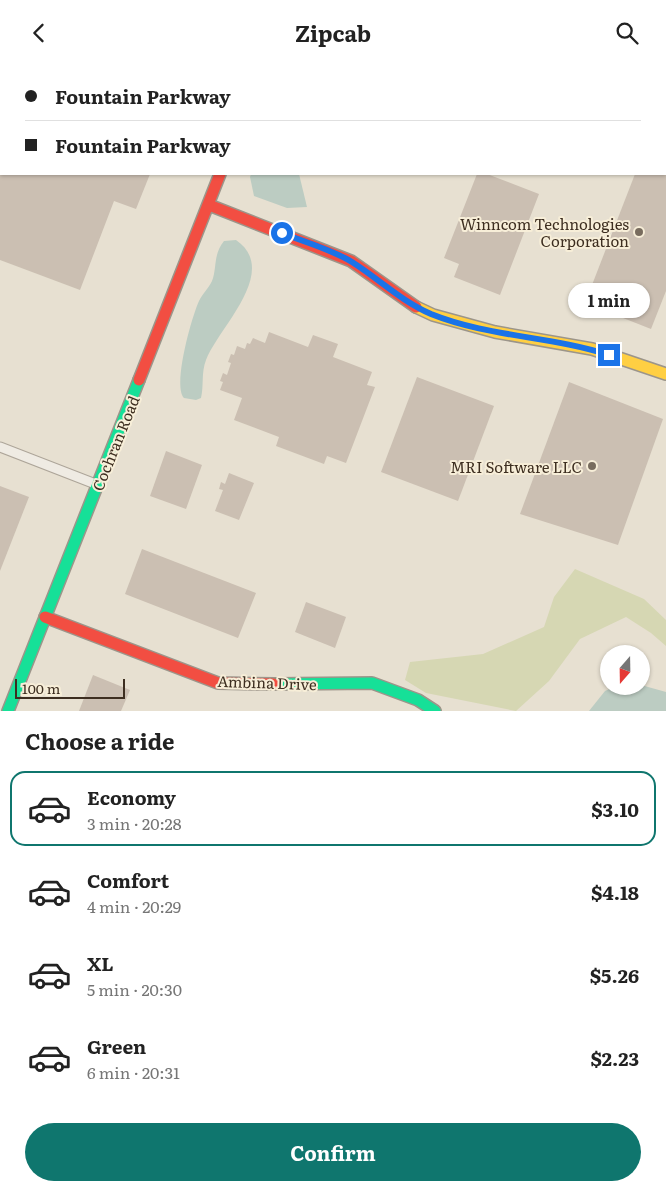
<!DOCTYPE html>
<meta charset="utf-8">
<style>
body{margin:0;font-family:Literata,serif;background:#f2f2f2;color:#222;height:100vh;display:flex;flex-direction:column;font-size:19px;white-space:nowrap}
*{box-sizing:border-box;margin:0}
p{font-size:16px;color:#767676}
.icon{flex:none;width:28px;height:28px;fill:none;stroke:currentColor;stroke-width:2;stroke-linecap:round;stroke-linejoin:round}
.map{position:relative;height:646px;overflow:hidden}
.details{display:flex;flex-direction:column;background:#fff;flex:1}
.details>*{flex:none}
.banner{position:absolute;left:0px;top:0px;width:666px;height:110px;box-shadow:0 1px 4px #0004;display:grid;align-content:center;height:110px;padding:0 25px;background:#fff}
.needle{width:32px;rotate:200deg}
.fabs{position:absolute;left:600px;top:580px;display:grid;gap:10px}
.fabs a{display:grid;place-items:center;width:50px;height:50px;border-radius:50%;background:#fff;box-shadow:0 1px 4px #0004;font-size:25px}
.scale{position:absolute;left:15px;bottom:12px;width:110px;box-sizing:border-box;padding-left:5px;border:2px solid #3d2e20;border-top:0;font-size:14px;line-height:18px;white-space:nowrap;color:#3d2e20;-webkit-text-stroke:4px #f7eed8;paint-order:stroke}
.end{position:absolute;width:22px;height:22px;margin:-11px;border:6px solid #1a73e8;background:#fff;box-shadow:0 0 0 2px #fff}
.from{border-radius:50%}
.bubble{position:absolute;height:35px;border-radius:18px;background:#fff;box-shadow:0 1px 4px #0004;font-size:16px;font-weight:700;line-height:35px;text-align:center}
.banner b{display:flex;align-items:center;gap:18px;height:48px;font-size:19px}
.banner b+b{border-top:1px solid #e0e0e0}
.banner i{width:12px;height:12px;background:#222}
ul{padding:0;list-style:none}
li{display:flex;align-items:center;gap:15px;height:75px;margin:0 10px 8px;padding:0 15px;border:2px solid transparent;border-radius:15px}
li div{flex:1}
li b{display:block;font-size:19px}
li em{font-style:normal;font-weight:700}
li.on{border-color:#0f766e}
li>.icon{width:45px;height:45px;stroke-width:1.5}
h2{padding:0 25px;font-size:22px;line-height:60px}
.primary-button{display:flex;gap:10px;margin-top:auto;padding:10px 25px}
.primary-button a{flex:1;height:58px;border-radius:30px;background:#0f766e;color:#fff;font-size:20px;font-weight:700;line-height:58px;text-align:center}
header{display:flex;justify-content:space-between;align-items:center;height:65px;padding:0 25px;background:#fff;font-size:22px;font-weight:700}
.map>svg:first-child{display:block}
.green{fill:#d6d7b3}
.water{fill:#bcccc2}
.building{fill:#cbbfb2}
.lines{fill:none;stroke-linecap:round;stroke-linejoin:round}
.street-casing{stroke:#ada599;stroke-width:11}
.fast-casing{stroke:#9c958a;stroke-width:14}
.slow-casing{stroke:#9c958a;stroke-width:14}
.jam-casing{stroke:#9c958a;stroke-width:14}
.street{stroke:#efebe3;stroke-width:9}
.fast{stroke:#16e098;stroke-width:11}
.slow{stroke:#ffcf43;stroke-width:11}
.jam{stroke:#f24e42;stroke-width:11}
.route{stroke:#1a73e8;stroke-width:6}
.poi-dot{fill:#786c5e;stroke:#f7eed8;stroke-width:2}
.labels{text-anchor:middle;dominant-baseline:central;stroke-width:4;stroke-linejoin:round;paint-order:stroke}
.poi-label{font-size:15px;fill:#3d2e20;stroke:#f7eed8;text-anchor:end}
.street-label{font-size:15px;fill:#3d2e20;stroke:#f7eed8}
</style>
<header><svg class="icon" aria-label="back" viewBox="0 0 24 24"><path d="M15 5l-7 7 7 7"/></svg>Zipcab<svg class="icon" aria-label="search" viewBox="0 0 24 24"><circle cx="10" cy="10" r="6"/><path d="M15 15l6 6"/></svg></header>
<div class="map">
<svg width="666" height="646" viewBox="0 0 666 646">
<rect width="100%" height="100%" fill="#e7e0d1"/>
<polygon class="green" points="575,504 644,534 666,555 666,581 651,568 626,552 580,574 549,616 516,646 426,628 405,615 410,597 483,589 544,562 554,532"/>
<g class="water">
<polygon points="251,109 299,109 307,142 287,143 254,131 250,112"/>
<path d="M236,175C281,206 218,263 206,295C201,308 204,321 201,333L196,335L184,333C172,321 192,251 199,236C202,229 209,223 212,216C217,204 213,189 224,176Z"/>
<polygon points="641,620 666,627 666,646 589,646 605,626 616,621"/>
</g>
<g class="building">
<polygon points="0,109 150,109 136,144 114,136 80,225 0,195"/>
<polygon points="477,109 487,109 539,129 500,230 454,212 459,199 444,193"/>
<polygon points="635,109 666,109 666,226 651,264 585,238"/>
<polygon points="269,267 308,282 313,270 338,279 333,292 372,307 367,320 375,322 346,398 327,391 324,399 276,381 279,372 234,355 242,333 220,325 223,317 220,316 223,308 227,310 231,298 228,297 231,289 234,290 237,281 245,284 247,278 250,279 253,273 265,278"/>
<polygon points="417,312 494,341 458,436 381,407"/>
<polygon points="569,317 663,354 618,480 520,449"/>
<polygon points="166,386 202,400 186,444 150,431"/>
<polygon points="229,408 254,418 239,455 215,446 223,425 219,424 221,417 225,419"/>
<polygon points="0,421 29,432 0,506"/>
<polygon points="142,484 256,528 238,573 125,529"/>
<polygon points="306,537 346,552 335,583 295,567"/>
<polygon points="93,610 130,625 121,646 79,646"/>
</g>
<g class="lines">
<defs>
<g id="street">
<polyline points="166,0 169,1"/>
<polyline points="0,382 98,420"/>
</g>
<g id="fast">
<polyline points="259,1 260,0"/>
<polyline points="275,619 372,618 418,635 435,646"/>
<polyline points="8,646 139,315"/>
</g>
<polyline id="slow" points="416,242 433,250 495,267 592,284 666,309"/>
<g id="jam">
<polyline points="209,140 351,196 416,242"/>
<polyline points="139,315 220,109"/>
<polyline points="45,552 218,618 275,619"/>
</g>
</defs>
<use href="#street" class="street-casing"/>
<use href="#fast" class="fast-casing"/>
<use href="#slow" class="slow-casing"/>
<use href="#jam" class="jam-casing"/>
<use href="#street" class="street"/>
<use href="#fast" class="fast"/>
<use href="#slow" class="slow"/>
<use href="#jam" class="jam"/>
</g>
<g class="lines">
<path class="route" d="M282,168C304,177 331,184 352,197C379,214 401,236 431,249C488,272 551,271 609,290"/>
</g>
<g class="poi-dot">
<circle cx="639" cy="167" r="5"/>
<circle cx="592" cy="401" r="5"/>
</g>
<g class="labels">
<g class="poi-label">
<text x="629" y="158">Winncom Technologies<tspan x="629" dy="17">Corporation</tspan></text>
<text x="582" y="401">MRI Software LLC</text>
</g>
<g class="street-label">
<text transform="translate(115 378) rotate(-68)">Cochran Road</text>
<text transform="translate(267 617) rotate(2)">Ambina Drive</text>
</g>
</g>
</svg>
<div class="fabs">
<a><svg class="needle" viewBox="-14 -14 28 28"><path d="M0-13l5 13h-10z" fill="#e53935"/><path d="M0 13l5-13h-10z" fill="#767676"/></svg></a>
</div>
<div class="scale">100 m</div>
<i class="end from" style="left:282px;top:168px"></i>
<i class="end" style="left:609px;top:290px"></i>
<div class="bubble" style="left:568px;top:218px;width:82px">1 min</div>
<div class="banner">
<b><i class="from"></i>Fountain Parkway</b>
<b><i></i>Fountain Parkway</b>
</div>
</div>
<section class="details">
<h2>Choose a ride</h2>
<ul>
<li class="on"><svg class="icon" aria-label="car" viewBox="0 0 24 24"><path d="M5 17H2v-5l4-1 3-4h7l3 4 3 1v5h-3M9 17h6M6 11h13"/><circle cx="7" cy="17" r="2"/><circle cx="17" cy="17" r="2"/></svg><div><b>Economy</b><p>3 min · 20:28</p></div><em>$3.10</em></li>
<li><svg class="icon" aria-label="car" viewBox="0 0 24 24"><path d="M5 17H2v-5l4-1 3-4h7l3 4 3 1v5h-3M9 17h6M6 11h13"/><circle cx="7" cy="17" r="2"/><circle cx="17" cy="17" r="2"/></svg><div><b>Comfort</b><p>4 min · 20:29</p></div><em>$4.18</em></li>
<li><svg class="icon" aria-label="car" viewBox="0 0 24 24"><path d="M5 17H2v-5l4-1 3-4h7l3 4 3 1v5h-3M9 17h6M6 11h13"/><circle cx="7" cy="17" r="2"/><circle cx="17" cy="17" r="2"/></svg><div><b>XL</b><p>5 min · 20:30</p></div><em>$5.26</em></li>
<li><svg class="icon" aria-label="car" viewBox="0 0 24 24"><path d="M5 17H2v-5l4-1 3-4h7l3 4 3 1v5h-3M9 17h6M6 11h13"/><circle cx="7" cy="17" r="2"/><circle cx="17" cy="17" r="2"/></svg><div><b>Green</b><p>6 min · 20:31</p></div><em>$2.23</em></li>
</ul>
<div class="primary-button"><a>Confirm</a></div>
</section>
